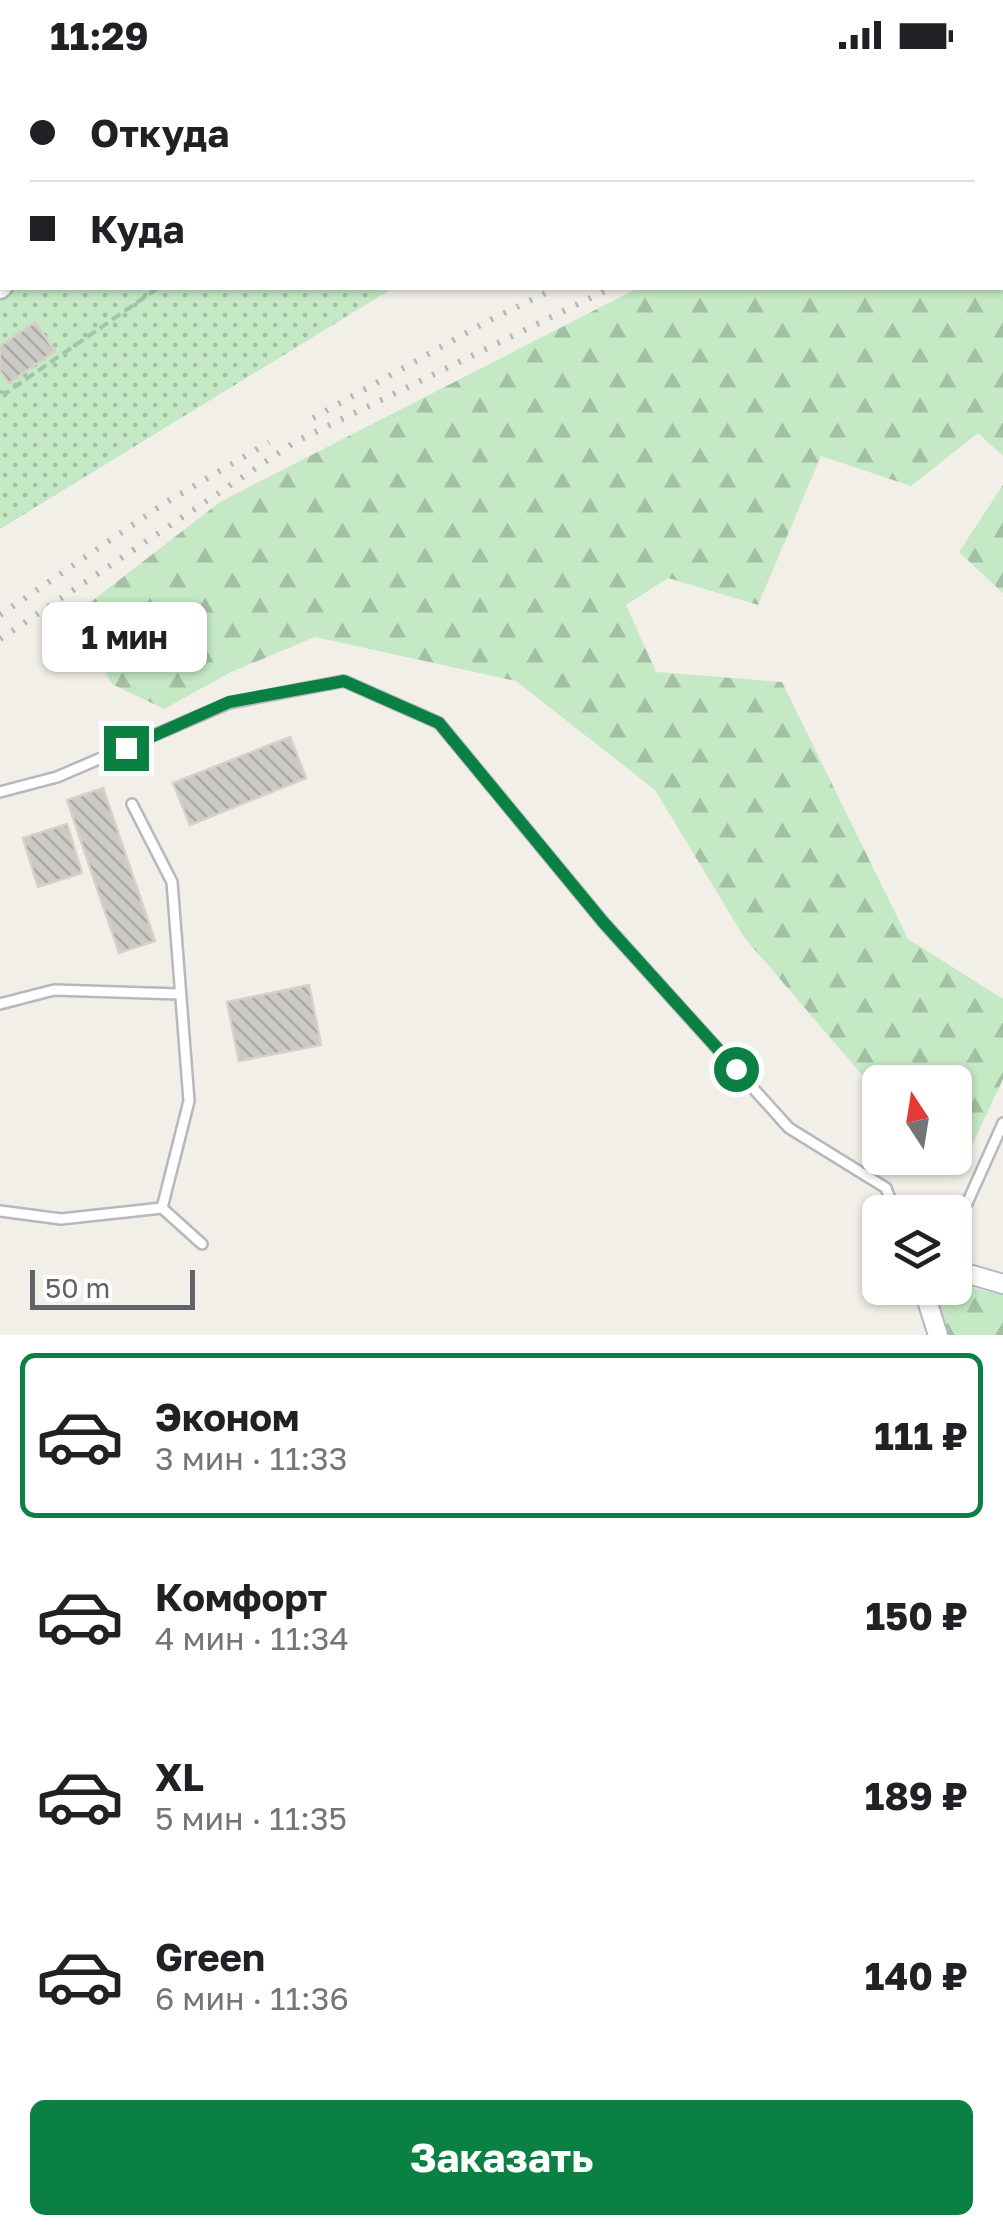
<!DOCTYPE html>
<html lang="ru">
<meta charset="utf-8">
<style>
body{margin:0;font-family:"Golos Text",sans-serif;background:#f2f2f2;color:#202124;height:100vh;display:flex;flex-direction:column;font-size:38px;white-space:nowrap}
*{box-sizing:border-box;margin:0}
p{font-size:32px;color:#757577}
.icon{flex:none;width:55px;height:55px;fill:none;stroke:currentColor;stroke-width:2;stroke-linecap:round;stroke-linejoin:round}
.map{position:relative;height:1265px;overflow:hidden}
.sheet{display:flex;flex-direction:column;background:#fff;flex:1}
.sheet>*{flex:none}
.guide{position:absolute;left:0px;top:0px;width:1005px;height:220px;box-shadow:0 2px 8px #0004;display:grid;align-content:center;height:220px;padding:0 30px;background:#fff}
.needle{width:65px;rotate:348deg}
.fabs{position:absolute;left:862px;top:995px;display:grid;gap:20px}
.fabs a{display:grid;place-items:center;width:110px;height:110px;border-radius:15px;background:#fff;box-shadow:0 2px 8px #0004;font-size:50px}
.scale{position:absolute;left:30px;bottom:25px;width:165px;box-sizing:border-box;padding-left:10px;border:5px solid #5f6368;border-top:0;font-size:28px;line-height:35px;white-space:nowrap;color:#5f6368;-webkit-text-stroke:8px #fff;paint-order:stroke}
.end{position:absolute;width:45px;height:45px;margin:-22px;border:12px solid #0b8043;background:#fff;box-shadow:0 0 0 5px #fff}
.from{border-radius:50%}
.bubble{position:absolute;height:70px;border-radius:15px;background:#fff;box-shadow:0 2px 8px #0004;font-size:32px;font-weight:700;line-height:70px;text-align:center}
.guide b{display:flex;align-items:center;gap:35px;height:95px;font-size:38px}
.guide b+b{border-top:2px solid #e0e0e0}
.guide i{width:25px;height:25px;background:#202124}
ul{padding:18px 0 0;list-style:none}
li{display:flex;align-items:center;gap:30px;height:165px;margin:0 20px 15px;padding:0 10px;border:5px solid transparent;border-radius:15px}
li div{flex:1}
li b{display:block;font-size:38px}
li em{font-style:normal;font-weight:700}
li.current{border-color:#0b8043}
li>.icon{width:90px;height:90px;stroke-width:1.5}
.primary-button{display:flex;gap:20px;margin-top:auto;padding:20px 30px}
.primary-button a{flex:1;height:115px;border-radius:15px;background:#0b8043;color:#fff;font-size:40px;font-weight:700;line-height:115px;text-align:center}
.status{display:flex;justify-content:space-between;align-items:center;height:70px;padding:0 50px;background:#fff;direction:ltr}
.status svg{height:28px;fill:currentColor}
.map>svg:first-child{display:block}
.forest{fill:url(#forest-firs)}
.garden{fill:url(#garden-dots)}
.building{fill:url(#building-back-hatch);stroke:#d6d1c6;stroke-width:2.5}
.lines{fill:none;stroke-linecap:round;stroke-linejoin:round}
.service-casing{stroke:#b5b8bc;stroke-width:14}
.minor-casing{stroke:#b5b8bc;stroke-width:22}
.tertiary-casing{stroke:#b5b8bc;stroke-width:25}
.path{stroke:#9cc7a9;stroke-width:4;stroke-dasharray:10 5;stroke-linecap:butt}
.service{stroke:#fff;stroke-width:9}
.minor{stroke:#fff;stroke-width:18}
.tertiary{stroke:#fff;stroke-width:20}
.rail{stroke:#b6b7b8;stroke-width:6;stroke-dasharray:2.5 12;stroke-linecap:butt}
.route{stroke:#0b8043;stroke-width:12}
</style>
<div class="status"><b>11:29</b><svg viewBox="0 0 49 12"><path d="M0 12V9h3v3zM5 12V6h3v6zM10 12V3h3v9zM15 12V0h3v12zM26 1h20v11H26zM47 4h2v5h-2z"/></svg></div>
<div class="map">
<svg width="1003" height="1265" viewBox="0 0 1003 1265">
<defs>
<pattern id="forest-firs" width="22" height="20" patternUnits="userSpaceOnUse" patternTransform="scale(2.5)"><rect width="22" height="20" fill="#c5e8c5"/><path d="M5 1l3.5 6h-7zM16 11l3.5 6h-7z" fill="#a3c0a4"/></pattern>
<pattern id="garden-dots" width="8" height="8" patternUnits="userSpaceOnUse" patternTransform="scale(2.5)"><rect width="8" height="8" fill="#c5e8c5"/><path d="M2 2h.1M6 6h.1" fill="none" stroke="#a3c0a4" stroke-width="1.8" stroke-linecap="round"/></pattern>
<pattern id="building-back-hatch" width="6" height="6" patternUnits="userSpaceOnUse" patternTransform="scale(2.5)"><rect width="6" height="6" fill="#cccac5"/><path d="M-1 5l2 2M0 0l6 6M5-1l2 2" fill="none" stroke="#a9a8a4"/></pattern>
</defs>
<rect width="100%" height="100%" fill="#f1efe8"/>
<g class="forest">
<polygon points="1003,23 1003,386 978,363 911,416 821,386 758,535 668,508 626,535 656,602 782,612 908,869 1003,929 1003,1009 958,1105 941,1088 955,1088 955,1012 880,1012 880,1026 744,867 655,720 516,611 315,567 231,602 164,639 112,614 74,545 220,432 638,218 1002,218"/>
<polygon points="1003,415 1003,523 959,482"/>
<polygon points="955,1214 1003,1225 1003,1265 945,1265 936,1239 939,1218 955,1218"/>
</g>
<polygon class="garden" points="0,0 746,0 2,2 2,218 393,218 0,459"/>
<g class="building">
<polygon points="35,252 55,281 9,313 0,301 0,276"/>
<polygon points="290,667 306,708 190,755 173,713"/>
<polygon points="103,718 155,871 119,883 67,730"/>
<polygon points="67,754 82,803 38,817 23,768"/>
<polygon points="309,915 321,975 239,991 227,932"/>
</g>
<g class="lines">
<defs>
<g id="service">
<polyline points="0,722 57,707 229,633 344,611 439,653 604,853 789,1058 886,1118 895,1142"/>
<polyline points="132,734 172,812 189,1031 162,1138"/>
<polyline points="0,934 54,920 179,924"/>
<polyline points="0,1141 61,1149 162,1138 202,1174"/>
<polyline points="955,1160 1003,1053"/>
</g>
<g id="minor">
<polyline points="0,9 2,12"/>
<polyline points="955,1200 1003,1214"/>
<polyline points="923,1218 938,1265"/>
</g>
<g id="tertiary">
<polyline points="291,2 296,0"/>
<polyline points="0,218 2,216"/>
</g>
</defs>
<use href="#service" class="service-casing"/>
<use href="#minor" class="minor-casing"/>
<use href="#tertiary" class="tertiary-casing"/>
<polyline class="path" points="0,322 6,323 158,218"/>
<use href="#service" class="service"/>
<use href="#minor" class="minor"/>
<use href="#tertiary" class="tertiary"/>
<g class="rail">
<polyline points="952,2 955,0"/>
<polyline points="980,2 983,0"/>
<polyline points="313,348 488,251 556,218"/>
<polyline points="0,545 165,433 269,372"/>
<polyline points="0,569 295,372 611,218"/>
</g>
</g>
<g class="lines">
<polyline class="route" points="126,678 229,632 344,611 439,653 604,853 736,999"/>
</g>
</svg>
<div class="fabs">
<a><svg class="needle" viewBox="-14 -14 28 28"><path d="M0-13l5 13h-10z" fill="#e53935"/><path d="M0 13l5-13h-10z" fill="#757577"/></svg></a>
<a><svg class="icon" aria-label="layers" viewBox="0 0 24 24"><path d="M12 4l9 5-9 5-9-5zM3 14l9 5 9-5"/></svg></a>
</div>
<div class="scale">50 m</div>
<i class="end from" style="left:736px;top:999px"></i>
<i class="end" style="left:126px;top:678px"></i>
<div class="bubble" style="left:42px;top:532px;width:165px">1 мин</div>
<div class="guide">
<b><i class="from"></i>Откуда</b>
<b><i></i>Куда</b>
</div>
</div>
<section class="sheet">
<ul>
<li class="current"><svg class="icon" aria-label="car" viewBox="0 0 24 24"><path d="M5 17H2v-5l4-1 3-4h7l3 4 3 1v5h-3M9 17h6M6 11h13"/><circle cx="7" cy="17" r="2"/><circle cx="17" cy="17" r="2"/></svg><div><b>Эконом</b><p>3 мин · 11:33</p></div><em>111 ₽</em></li>
<li><svg class="icon" aria-label="car" viewBox="0 0 24 24"><path d="M5 17H2v-5l4-1 3-4h7l3 4 3 1v5h-3M9 17h6M6 11h13"/><circle cx="7" cy="17" r="2"/><circle cx="17" cy="17" r="2"/></svg><div><b>Комфорт</b><p>4 мин · 11:34</p></div><em>150 ₽</em></li>
<li><svg class="icon" aria-label="car" viewBox="0 0 24 24"><path d="M5 17H2v-5l4-1 3-4h7l3 4 3 1v5h-3M9 17h6M6 11h13"/><circle cx="7" cy="17" r="2"/><circle cx="17" cy="17" r="2"/></svg><div><b>XL</b><p>5 мин · 11:35</p></div><em>189 ₽</em></li>
<li><svg class="icon" aria-label="car" viewBox="0 0 24 24"><path d="M5 17H2v-5l4-1 3-4h7l3 4 3 1v5h-3M9 17h6M6 11h13"/><circle cx="7" cy="17" r="2"/><circle cx="17" cy="17" r="2"/></svg><div><b>Green</b><p>6 мин · 11:36</p></div><em>140 ₽</em></li>
</ul>
<div class="primary-button"><a>Заказать</a></div>
</section>
